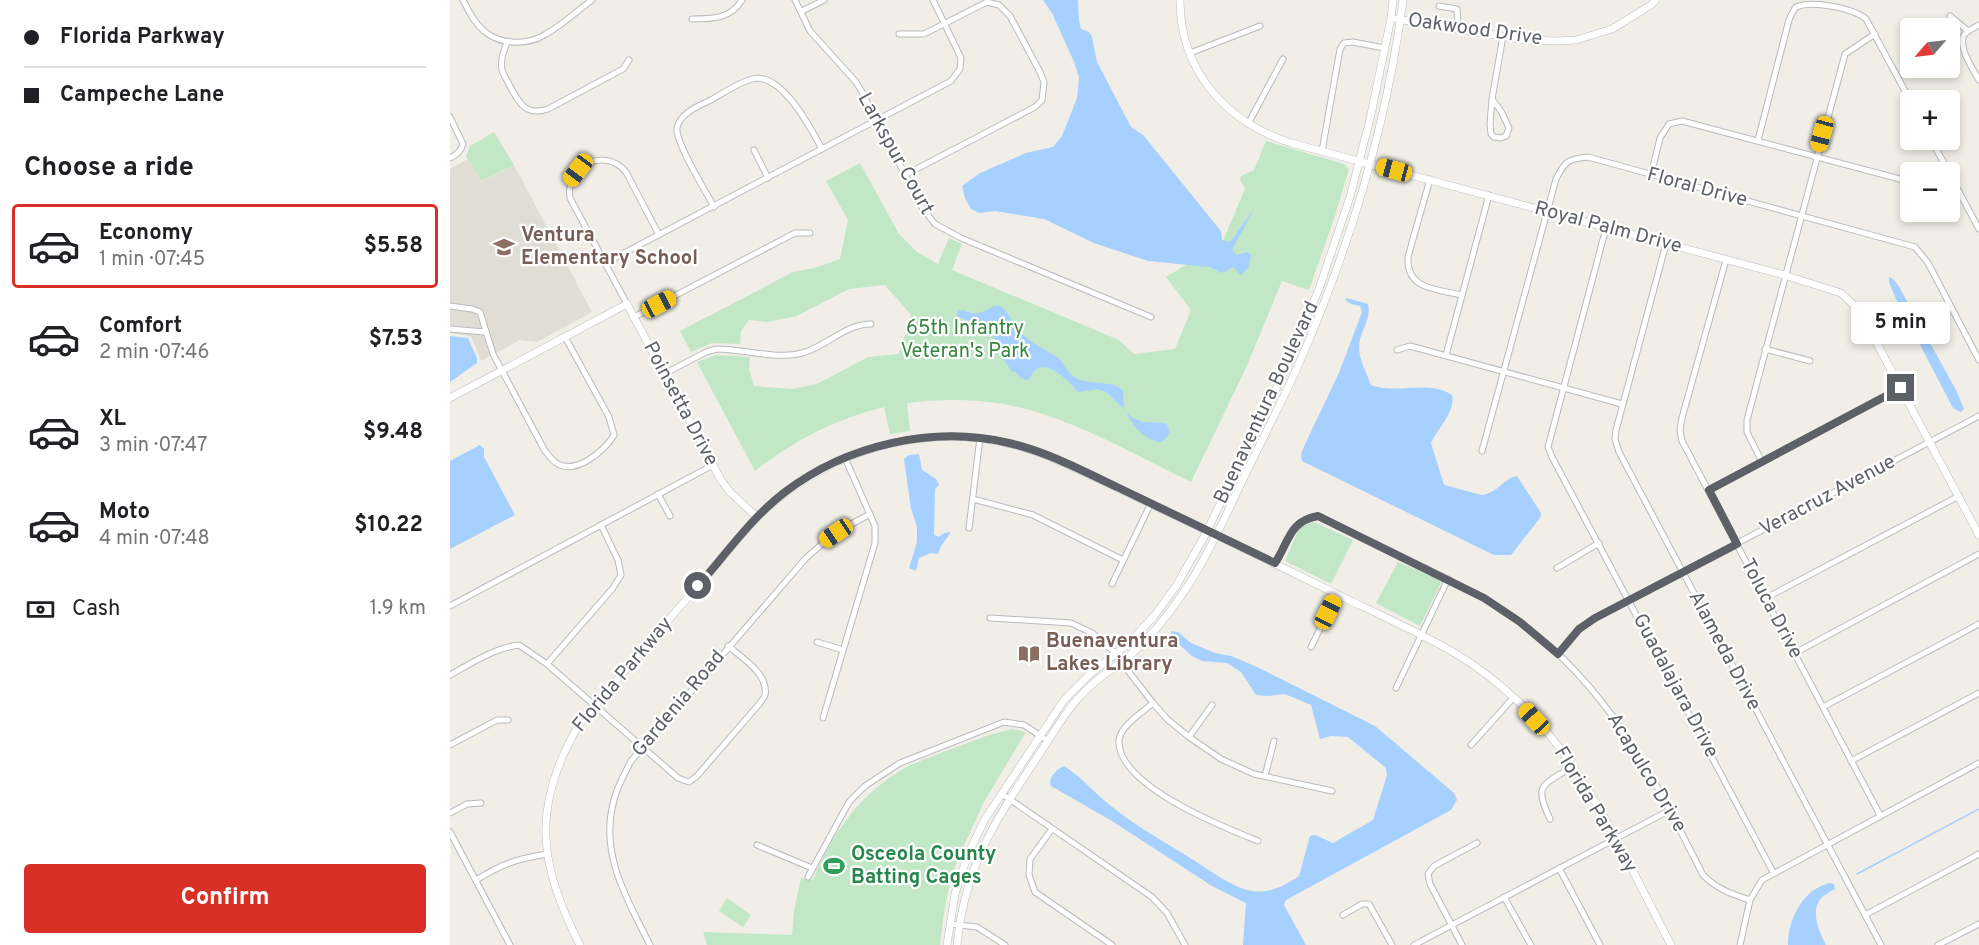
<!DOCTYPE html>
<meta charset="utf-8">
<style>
body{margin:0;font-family:Overpass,sans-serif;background:#f2f2f2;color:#202124;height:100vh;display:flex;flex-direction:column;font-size:22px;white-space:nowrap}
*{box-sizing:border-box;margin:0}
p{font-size:20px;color:#757577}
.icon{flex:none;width:33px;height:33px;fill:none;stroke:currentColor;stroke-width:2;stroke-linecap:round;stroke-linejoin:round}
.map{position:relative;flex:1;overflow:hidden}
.details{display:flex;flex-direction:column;background:#fff;width:450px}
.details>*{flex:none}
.guide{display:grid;align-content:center;height:132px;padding:0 24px;background:#fff}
.needle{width:39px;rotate:242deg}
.fabs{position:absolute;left:1450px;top:18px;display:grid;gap:12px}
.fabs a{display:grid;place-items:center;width:60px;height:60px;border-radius:6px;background:#fff;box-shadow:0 3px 9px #0003;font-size:30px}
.end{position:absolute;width:27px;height:27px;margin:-14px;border:8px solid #5d6066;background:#fff;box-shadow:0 0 0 3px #fff}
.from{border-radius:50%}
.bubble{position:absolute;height:42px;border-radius:6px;background:#fff;box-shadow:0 3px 9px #0003;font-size:20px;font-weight:700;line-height:42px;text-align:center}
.car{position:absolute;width:18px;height:36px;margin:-18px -9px;border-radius:8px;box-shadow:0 0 4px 2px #0007;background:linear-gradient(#f5c518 24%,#345 0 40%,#f5c518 0 76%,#345 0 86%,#f5c518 0)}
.guide b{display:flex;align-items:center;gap:21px;height:57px;font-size:22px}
.guide b+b{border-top:2px solid #e0e0e0}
.guide i{width:15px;height:15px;background:#202124}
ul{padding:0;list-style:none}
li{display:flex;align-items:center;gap:18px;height:84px;margin:0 12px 9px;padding:0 12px;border:3px solid transparent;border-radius:6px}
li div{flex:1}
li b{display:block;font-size:22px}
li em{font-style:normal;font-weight:700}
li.current{border-color:#d93025}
li>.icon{width:54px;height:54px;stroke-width:1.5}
h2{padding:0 24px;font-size:27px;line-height:72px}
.pay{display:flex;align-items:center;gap:15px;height:66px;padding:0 24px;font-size:22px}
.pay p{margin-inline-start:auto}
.button{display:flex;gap:12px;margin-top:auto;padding:12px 24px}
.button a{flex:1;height:69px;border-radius:6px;background:#d93025;color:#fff;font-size:24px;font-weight:700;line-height:69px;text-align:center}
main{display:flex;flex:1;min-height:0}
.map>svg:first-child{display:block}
.education{fill:#e0ded4}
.green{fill:#c2e7c6}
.water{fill:#a6d0ff}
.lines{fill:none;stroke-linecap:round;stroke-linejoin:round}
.stream{stroke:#a6d0ff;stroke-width:1.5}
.street-casing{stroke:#b8babf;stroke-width:7}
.secondary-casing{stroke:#bbbdc3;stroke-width:8}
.street{stroke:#fff;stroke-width:5}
.secondary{stroke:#fff;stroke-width:7}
.route{stroke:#5d6066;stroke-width:8}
.labels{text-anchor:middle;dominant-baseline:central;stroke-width:4.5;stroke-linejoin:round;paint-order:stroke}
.street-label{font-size:20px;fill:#5d6066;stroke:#fff}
.education-label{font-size:20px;font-weight:bold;fill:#785e54;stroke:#fff;text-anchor:start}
.park-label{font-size:20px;fill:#358540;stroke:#fff}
.leisure-label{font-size:20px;font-weight:bold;fill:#27864d;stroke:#fff;text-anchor:start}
</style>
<main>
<section class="details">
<div class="guide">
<b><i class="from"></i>Florida Parkway</b>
<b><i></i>Campeche Lane</b>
</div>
<h2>Choose a ride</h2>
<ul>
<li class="current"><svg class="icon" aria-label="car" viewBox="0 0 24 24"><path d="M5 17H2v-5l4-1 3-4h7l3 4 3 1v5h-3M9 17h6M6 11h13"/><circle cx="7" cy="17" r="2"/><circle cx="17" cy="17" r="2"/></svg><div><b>Economy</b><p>1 min · 07:45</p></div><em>$5.58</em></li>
<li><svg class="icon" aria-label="car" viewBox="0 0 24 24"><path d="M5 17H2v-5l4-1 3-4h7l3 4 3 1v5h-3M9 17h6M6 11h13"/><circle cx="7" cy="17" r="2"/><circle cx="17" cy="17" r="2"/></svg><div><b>Comfort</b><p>2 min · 07:46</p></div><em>$7.53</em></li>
<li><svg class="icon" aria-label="car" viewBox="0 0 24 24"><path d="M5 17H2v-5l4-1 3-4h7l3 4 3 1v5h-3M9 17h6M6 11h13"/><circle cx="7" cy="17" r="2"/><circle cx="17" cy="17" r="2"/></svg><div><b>XL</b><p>3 min · 07:47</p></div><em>$9.48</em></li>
<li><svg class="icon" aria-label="car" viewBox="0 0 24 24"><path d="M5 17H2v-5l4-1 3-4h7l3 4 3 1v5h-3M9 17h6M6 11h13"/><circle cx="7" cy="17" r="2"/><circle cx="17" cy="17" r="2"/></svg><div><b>Moto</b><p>4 min · 07:48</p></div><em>$10.22</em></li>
</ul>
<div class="pay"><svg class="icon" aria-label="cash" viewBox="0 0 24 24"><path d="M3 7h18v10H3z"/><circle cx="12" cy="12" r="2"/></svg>Cash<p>1.9 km</p></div>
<div class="button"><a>Confirm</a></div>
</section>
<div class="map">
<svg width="1529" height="945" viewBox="0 0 1529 945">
<rect width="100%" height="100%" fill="#f0eee6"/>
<polygon class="education" points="18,159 31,182 64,165 142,312 87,342 70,340 31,361 21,336 0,333 0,169"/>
<g class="green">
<polygon points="44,132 64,165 31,181 16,156 20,146"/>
<path d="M816,141L894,164L899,169L885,216L859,290L832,281L796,368L741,482C689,457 636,426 580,410C540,399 498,398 457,403L460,431L440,434L434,407C386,419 344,440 305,471L247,362L266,355L300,357L299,369L304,386L342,389L367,384L418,357L449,354L461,315L435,285L399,289L347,316L317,322L299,320L291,331L290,344L262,343L241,352L230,331L343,272L364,268L390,259L398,220L376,181L410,163L449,234L467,252L488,264L499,238L512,244L502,270L669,340L684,354L725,349L741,310L716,277L772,243L795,189L790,179L791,176L804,170Z"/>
<polygon points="864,522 903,540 881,584 835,561 850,526"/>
<polygon points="948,562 992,581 970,626 926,603"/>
<path d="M563,729L576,732L534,802L512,850L502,874L494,912L490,945H257L253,932L342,935L344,910L351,878L363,880C381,834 411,793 455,768C470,760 486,755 502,749C522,741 542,733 563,729Z"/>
<polygon points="277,898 301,915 293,927 269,911"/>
</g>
<g class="water">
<polygon points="593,0 628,0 629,21 631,29 639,32 642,37 647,62 681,127 693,135 771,231 772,240 780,242 804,209 782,250 786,255 798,252 801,255 798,269 790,275 784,267 771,273 760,267 698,261 644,243 594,219 545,211 529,213 521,209 515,198 512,186 530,173 576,153 603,147 612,136 627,98 629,77 624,62 602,13"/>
<polygon points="1439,277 1442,278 1448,285 1506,390 1514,409 1511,412 1503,408 1445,297 1439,282"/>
<path d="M897,298L918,304C922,319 909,332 909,347C909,359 917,374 921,385C947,395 978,379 1002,395C1006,411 988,428 981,443L994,485L1032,495C1048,493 1054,478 1067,476L1091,513L1090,518L1061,555H1044L852,461L851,454L856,442L889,373L912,312L910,306L901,304L895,300Z"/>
<path d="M544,306H551C560,314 563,324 571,332C579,343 598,350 609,359C614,364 618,373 624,377C639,386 659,379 673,390L674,409L656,392L647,389L628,392C615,377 590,352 579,380C572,380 569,377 566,372H563C561,371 554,360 552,357C552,344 547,342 539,333L540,331L533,330C526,318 518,323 507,316L508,311L514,310C525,317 533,312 544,306Z"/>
<polygon points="0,336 18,338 27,358 27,363 0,382"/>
<path d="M676,412L681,417L693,422L716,423L720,431L717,438L709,443C690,435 685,429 676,412Z"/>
<polygon points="30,445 34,449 34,457 65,515 0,549 0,461"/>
<polygon points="469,454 472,470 486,479 489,485 485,489 484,535 489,537 494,533 501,532 491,546 488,554 481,553 469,558 466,571 459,568 467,542 467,527 461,509 454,459 459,455"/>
<path d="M721,631L728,632L741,643L765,653L781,656L807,667L925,726L1004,793L1007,800L1001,810L836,900L834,905L856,945H793L796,903L762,886L662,821L601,786L600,783C600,775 608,769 614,766C630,776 642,790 656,802C683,825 715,842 745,861C761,871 779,885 797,890C818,895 832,887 849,876L860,836L865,835L883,843L923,820L937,775L936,768L898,737L881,736L870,739L861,705L835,694L817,696L806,695L791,672L777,663L752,661L742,656L720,636Z"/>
<path d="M1380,883L1384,884L1385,889C1380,892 1373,895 1369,901C1361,914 1370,933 1376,945H1338C1338,919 1353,889 1380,883Z"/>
</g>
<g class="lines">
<polyline class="stream" points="1407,874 1529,809"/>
<defs>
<g id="street">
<path d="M13,0C19,12 26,26 38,34C55,45 79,45 96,34C112,25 127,11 142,0"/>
<polyline points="345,0 360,31 406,82 412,92 473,209 485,224 511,238 701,317"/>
<polyline points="989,6 1007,9 1008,28"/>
<polyline points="352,11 374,0"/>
<polyline points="1500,16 1518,31"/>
<path d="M242,19C262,19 281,19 292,0"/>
<path d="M1529,25C1524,28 1515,31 1513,37C1510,51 1523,69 1529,80"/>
<polyline points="449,34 474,34 537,2 549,5 560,16 590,72 594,82 592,100 585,107 455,175"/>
<path d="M57,42C54,51 50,60 52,70C54,76 58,82 61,88C70,105 77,116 98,109L173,69L179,60"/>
<polyline points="740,53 810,26"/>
<polyline points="1042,99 1051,111 1059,128 1056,136 1051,138 1044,137 1041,134 1040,124 1042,99 1053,36"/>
<path d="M0,117L13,144C11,151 7,155 0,158"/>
<polyline points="798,124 833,59"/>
<path d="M1308,140L1339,20C1341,16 1343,10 1346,7C1361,0 1403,8 1416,19L1461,102"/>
<polyline points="1481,140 1499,172"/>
<polyline points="304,150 318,178"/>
<polyline points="872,151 890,49 894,43 903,42 934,48"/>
<polyline points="1201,175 1210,138 1219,124 1232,121 1461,182"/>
<polyline points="1500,175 1529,229"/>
<path d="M980,179L958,257C956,290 987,289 1011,295"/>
<path d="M264,207C256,192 225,142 227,128C230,113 248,106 261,100C273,93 288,83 302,79C331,71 361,128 372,149"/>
<polyline points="1156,228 1098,447 1102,457 1323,872"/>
<polyline points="1216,244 1166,430 1165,439 1169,452 1431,945"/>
<polyline points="1276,260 1232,418 1230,430 1232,441 1430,815"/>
<polyline points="155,263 501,81 510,69 511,58 483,0"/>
<path d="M177,304L120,198C115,166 155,146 176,172L209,235"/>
<path d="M0,306L22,309L30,312L43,354L95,451C98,454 101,459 105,462C124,477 155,451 164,435L159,417L115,337"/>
<polyline points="184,317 345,233 360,233"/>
<polyline points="0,329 35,332"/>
<polyline points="1315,349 1360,361"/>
<polyline points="947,350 960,346 1172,404"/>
<polyline points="996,355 1039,195"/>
<path d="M214,374L256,352L267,349C293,349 326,360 352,353C376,347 395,324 421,324"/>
<path d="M1032,451L1106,179C1115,161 1118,159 1138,157L1465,247L1478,263L1529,360"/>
<polyline points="1312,462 1297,432 1297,420 1395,54 1425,34"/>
<polyline points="1259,490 1451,388"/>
<polyline points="208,494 220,516"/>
<polyline points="523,499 583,515 673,560"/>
<polyline points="519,528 530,438"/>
<path d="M825,563C839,542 839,521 868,516C903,533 939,550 975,568C1007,584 1041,600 1070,622C1161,689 1203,777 1253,875C1267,889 1281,894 1300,900"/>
<polyline points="1107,568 1149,543"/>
<polyline points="662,584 701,503"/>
<polyline points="1316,598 1509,496"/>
<polyline points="0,606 263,465"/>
<polyline points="540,618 621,623 642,633 662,650 703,703 717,719 739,737 771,759 804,774 882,791"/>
<polyline points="367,642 393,650"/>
<polyline points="861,647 887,594"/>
<polyline points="1345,653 1529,554"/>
<polyline points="1108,654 1129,629 1145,618 1529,416"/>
<polyline points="97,664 163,588 171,575 168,560 151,525"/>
<path d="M0,675C22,663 44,648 69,645L97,664L228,778L239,782L247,776L310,703C312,700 314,698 315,695C319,674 291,657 278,646"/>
<polyline points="946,688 998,579"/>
<path d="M703,703C692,713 671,725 669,740C666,785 773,827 808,841"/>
<polyline points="1373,707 1529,624"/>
<polyline points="373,718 425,543 425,526 395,458"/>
<polyline points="739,737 762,705"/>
<polyline points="0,745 47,720 58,720"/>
<polyline points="1021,745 1063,698"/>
<polyline points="1401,761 1529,693"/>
<polyline points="815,776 824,741"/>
<polyline points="552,794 702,897 717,913 735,945"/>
<polyline points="0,813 17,804 31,803"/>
<path d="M1100,819C1083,783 1093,786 1123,766"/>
<polyline points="602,829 580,859 579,875 585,892 662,945"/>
<polyline points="0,832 60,945"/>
<polyline points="307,845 362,868"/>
<polyline points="1109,868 1150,945"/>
<polyline points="358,877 399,802 415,786 450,763 554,722 574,725 598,741"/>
<path d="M26,880C52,864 66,859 97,854"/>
<polyline points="1054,897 1081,945"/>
<polyline points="893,915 912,904 919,904 942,945"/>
<polyline points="1415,915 1529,854"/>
<polyline points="500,924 527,927 555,945"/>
<path d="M200,945C178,901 150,855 163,804C166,788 174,775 181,761L356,558C376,539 396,526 420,514"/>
<polyline points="964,945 1220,810"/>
<polyline points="1012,945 980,884 978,874 984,866 1027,843"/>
<polyline points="1290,945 1300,900 1312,880 1529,763"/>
<polyline points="1488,945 1529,924"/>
</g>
<g id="secondary">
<path d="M730,0C730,71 776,122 841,143L1334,275L1391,293L1409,310L1529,535"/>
<polyline points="947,19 1075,40 1106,41 1126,40 1162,29 1201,5 1206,0"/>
<polyline points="0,398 177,304 271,480 280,492 307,517"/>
<path d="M130,945C88,863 81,805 130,723L307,517C363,464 436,433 514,437C567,439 612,461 659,484C697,502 735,520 772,538C815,559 858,580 901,601C935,617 970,633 1003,652C1027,666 1051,685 1071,704C1136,766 1179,866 1221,945"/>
<polyline points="497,945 505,894 511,875 520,850 535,819 614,700 640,674 679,643 705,615 726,586 754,537 828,385 869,289 900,197 920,119 941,18 943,0"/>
<path d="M507,945C515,865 545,821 588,756C603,734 616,710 635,691C650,676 669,665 685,651C703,634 719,614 733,593C761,552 780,505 802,461C818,427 836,394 851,359C900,246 937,123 953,0"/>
</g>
</defs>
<use href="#street" class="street-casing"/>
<use href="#secondary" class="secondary-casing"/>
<use href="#street" class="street"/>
<use href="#secondary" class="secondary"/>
</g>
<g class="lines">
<path class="route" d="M248,586C276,554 301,518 335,492C397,445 482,425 559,443C598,452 633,471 669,488C721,513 773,538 825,563C839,542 839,521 868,516L1034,598L1070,622L1108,654L1129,629L1145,618L1287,544L1259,490L1451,388"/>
</g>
<defs>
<symbol id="school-bare" viewBox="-9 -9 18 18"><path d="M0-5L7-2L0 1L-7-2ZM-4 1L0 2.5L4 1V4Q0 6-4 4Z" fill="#8d6e63" stroke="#fff" stroke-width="2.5" paint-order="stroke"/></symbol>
<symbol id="library-bare" viewBox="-9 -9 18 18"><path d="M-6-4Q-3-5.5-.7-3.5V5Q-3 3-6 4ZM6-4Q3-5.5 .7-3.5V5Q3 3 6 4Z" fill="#8d6e63" stroke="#fff" stroke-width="2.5" paint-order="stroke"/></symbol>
<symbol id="stadium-bare" viewBox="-9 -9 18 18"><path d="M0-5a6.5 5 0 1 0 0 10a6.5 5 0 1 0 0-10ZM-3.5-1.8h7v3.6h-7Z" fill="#2e9e5b" stroke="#fff" stroke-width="2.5" paint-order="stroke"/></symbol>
</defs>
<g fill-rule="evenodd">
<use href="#school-bare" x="39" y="232" width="30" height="30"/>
<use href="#library-bare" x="564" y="639" width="30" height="30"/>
<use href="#stadium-bare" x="369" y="851" width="30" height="30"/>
</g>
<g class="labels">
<g class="street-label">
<text transform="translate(1025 30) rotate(8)">Oakwood Drive</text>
<text transform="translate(445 154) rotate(61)">Larkspur Court</text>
<text transform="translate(1247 188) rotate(15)">Floral Drive</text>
<text transform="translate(1158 228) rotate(15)">Royal Palm Drive</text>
<text transform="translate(817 403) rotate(-65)">Buenaventura Boulevard</text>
<text transform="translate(230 404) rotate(62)">Poinsetta Drive</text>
<text transform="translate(1378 496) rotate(-28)">Veracruz Avenue</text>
<text transform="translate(1321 609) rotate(62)">Toluca Drive</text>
<text transform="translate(1274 651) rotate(62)">Alameda Drive</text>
<text transform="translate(173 675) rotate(-50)">Florida Parkway</text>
<text transform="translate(1225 686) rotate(62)">Guadalajara Drive</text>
<text transform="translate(229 704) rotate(-50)">Gardenia Road</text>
<text transform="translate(1196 773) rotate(59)">Acapulco Drive</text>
<text transform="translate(1145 810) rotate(59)">Florida Parkway</text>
</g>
<g class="education-label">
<text x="71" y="236">Ventura<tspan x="71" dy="23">Elementary School</tspan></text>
<text x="596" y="642">Buenaventura<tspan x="596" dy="23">Lakes Library</tspan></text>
</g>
<g class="park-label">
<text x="515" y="329">65th Infantry<tspan x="515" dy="23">Veteran's Park</tspan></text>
</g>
<g class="leisure-label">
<text x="401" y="855">Osceola County<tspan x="401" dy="23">Batting Cages</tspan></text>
</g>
</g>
</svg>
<div class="fabs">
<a><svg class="needle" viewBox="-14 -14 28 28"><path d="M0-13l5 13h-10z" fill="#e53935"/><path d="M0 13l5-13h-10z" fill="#757577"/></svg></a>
<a>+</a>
<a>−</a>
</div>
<i class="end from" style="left:248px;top:586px"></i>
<i class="end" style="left:1451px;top:388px"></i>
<div class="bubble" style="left:1401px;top:302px;width:99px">5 min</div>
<i class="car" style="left:1372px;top:134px;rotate:195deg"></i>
<i class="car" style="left:128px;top:170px;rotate:217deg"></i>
<i class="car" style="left:944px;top:170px;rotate:285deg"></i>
<i class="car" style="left:209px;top:304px;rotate:62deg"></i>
<i class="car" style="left:386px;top:533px;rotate:236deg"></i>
<i class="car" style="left:878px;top:612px;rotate:26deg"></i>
<i class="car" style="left:1084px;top:719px;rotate:317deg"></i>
</div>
</main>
